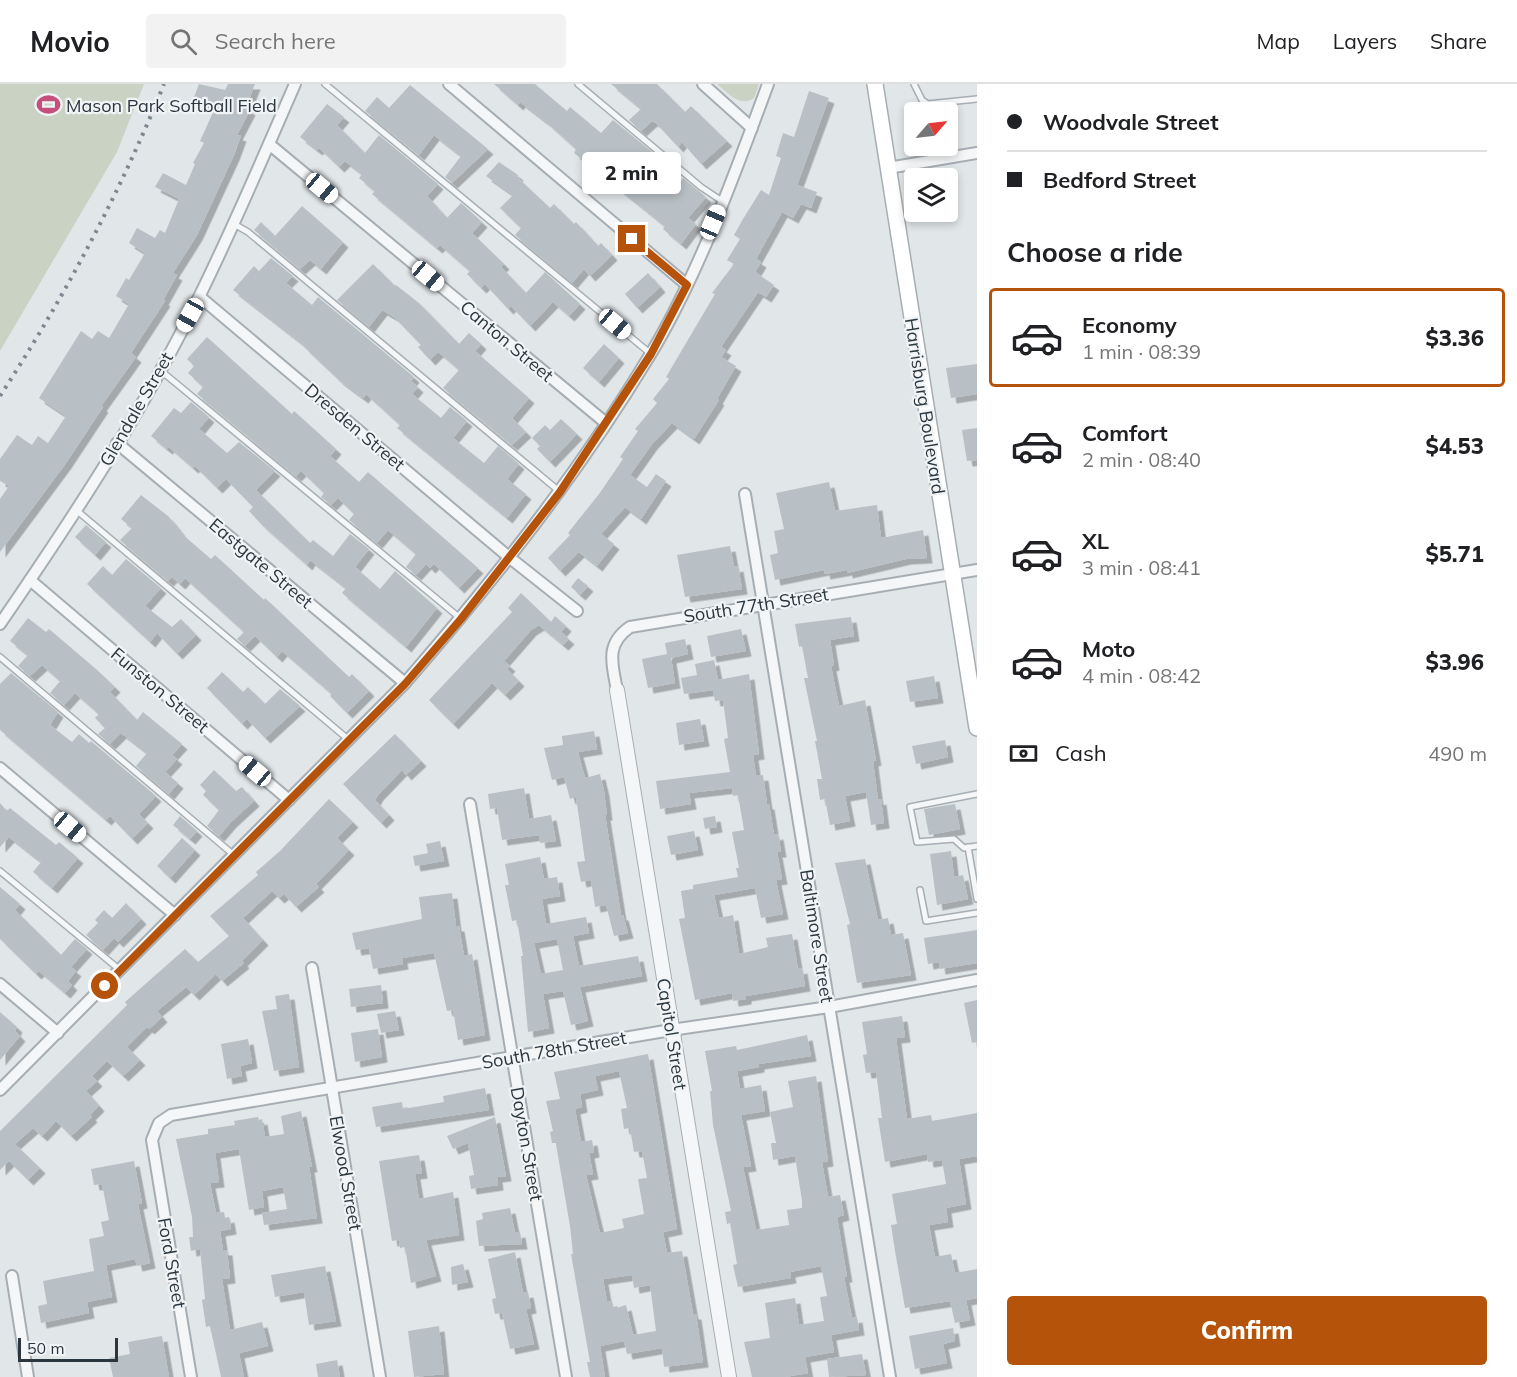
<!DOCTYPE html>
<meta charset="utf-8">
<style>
body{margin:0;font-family:Mulish,sans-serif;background:#f2f2f2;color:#202124;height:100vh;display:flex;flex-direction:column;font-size:22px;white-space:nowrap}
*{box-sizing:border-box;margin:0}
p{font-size:20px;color:#757577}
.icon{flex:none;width:33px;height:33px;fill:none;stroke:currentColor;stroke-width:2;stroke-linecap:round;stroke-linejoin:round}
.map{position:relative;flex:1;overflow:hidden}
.details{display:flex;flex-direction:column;background:#fff;width:540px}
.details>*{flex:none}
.hud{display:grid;align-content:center;height:132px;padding:0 30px;background:#fff}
.needle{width:39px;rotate:62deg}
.controls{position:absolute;left:904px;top:18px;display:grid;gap:12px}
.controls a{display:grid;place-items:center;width:54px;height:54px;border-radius:6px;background:#fff;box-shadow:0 3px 9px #0003;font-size:30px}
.scale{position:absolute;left:18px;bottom:15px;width:100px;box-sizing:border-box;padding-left:6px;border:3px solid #2b373f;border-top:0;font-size:16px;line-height:21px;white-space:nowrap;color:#2b373f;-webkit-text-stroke:4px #f1f4f6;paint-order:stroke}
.end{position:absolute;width:27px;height:27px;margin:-14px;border:8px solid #b45309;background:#fff;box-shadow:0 0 0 3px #fff}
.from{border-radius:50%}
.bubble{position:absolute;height:42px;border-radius:6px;background:#fff;box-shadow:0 3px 9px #0003;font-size:20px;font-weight:800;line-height:42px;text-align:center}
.car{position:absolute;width:18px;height:36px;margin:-18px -9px;border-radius:8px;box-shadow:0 0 4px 2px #0007;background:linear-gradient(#fff 24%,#345 0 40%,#fff 0 76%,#345 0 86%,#fff 0)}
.hud b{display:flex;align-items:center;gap:21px;height:57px;font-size:22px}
.hud b+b{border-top:2px solid #e0e0e0}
.hud i{width:15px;height:15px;background:#202124}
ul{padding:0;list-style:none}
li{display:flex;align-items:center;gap:18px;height:99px;margin:0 12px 9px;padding:0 18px;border:3px solid transparent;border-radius:6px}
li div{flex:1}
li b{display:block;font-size:22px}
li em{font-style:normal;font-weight:800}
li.on{border-color:#b45309}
li>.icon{width:54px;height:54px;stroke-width:1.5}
h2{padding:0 30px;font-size:27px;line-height:72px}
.pay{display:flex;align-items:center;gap:15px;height:66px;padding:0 30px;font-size:22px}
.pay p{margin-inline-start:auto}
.button{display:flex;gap:12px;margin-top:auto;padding:12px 30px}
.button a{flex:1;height:69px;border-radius:6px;background:#b45309;color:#fff;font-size:24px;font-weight:800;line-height:69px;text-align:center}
header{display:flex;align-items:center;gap:36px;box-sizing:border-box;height:84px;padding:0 30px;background:#fff;border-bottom:2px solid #e0e0e0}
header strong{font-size:28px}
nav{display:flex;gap:33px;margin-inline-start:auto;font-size:21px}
.search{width:420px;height:54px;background:#f2f2f2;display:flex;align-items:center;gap:15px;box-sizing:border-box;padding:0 21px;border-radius:6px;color:#757577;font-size:22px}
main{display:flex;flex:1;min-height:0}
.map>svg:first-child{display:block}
.green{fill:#cad2c3}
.building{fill:#b9c0c5;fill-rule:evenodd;filter:url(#shadow)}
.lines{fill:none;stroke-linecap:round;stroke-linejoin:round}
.service-casing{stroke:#a7aeb3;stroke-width:8}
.minor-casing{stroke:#a7aeb3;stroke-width:14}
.tertiary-casing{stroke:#a7aeb3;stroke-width:16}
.secondary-casing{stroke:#a7aeb3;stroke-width:18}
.service{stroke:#f4f6f7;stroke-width:5}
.minor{stroke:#f4f6f7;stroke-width:10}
.tertiary{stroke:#f4f6f7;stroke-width:14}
.secondary{stroke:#fff;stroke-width:15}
.rail{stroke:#7c8891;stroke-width:4;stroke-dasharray:3 6;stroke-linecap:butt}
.route{stroke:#b45309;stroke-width:8}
.labels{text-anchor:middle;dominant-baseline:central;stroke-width:4.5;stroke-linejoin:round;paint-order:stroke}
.poi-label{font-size:18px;fill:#2b373f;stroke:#f1f4f6;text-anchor:start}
.street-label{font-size:18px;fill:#2b373f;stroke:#f1f4f6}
</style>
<header>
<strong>Movio</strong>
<div class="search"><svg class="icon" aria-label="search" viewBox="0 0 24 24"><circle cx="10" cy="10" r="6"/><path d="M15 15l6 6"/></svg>Search here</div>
<nav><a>Map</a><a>Layers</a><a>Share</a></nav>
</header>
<main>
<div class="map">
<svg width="977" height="1293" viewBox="0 0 977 1293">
<defs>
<filter id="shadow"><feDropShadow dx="5.5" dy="5.5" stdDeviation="0" flood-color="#0004"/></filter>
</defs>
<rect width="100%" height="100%" fill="#e1e6e9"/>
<g class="green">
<polygon points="0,0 144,0 117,68 0,267"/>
<path d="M717,0H759L754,14C740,24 728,9 717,0Z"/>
</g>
<g class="building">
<polygon points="199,0 225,6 228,0 255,0 246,23 250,26 237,51 241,52 234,71 197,151 173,189 177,191 163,216 165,217 131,269 136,273 101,322 103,323 66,379 0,468 0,415 9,402 0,397 0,375 17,351 32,361 38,352 48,359 66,332 39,314 81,247 92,255 98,247 109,254 129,220 116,212 126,194 129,196 145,169 129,159 137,144 155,154 160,146 165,149 179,115 155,103 163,89 186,101 195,80 193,79 204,59 200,57 215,24 193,16"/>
<polygon points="494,0 535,0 567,27 570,23 601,49 613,36 662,76 660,78 681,97 683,94 706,113 688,134 696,140 681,160 663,145 665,142 574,69 576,65 546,38 520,18 518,21"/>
<polygon points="611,0 657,0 685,28 691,22 727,57 701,80 682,58 678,63 656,39 652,37 641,47 629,36 641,25"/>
<polygon points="410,1 488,65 452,99 445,93 461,72 434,51 419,71 365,27 377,13 389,24"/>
<polygon points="809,7 829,14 797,101 817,108 811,124 801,120 793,134 782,128 756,175 761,178 755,188 774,201 766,213 758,208 721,263 726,266 721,273 736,282 717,315 719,316 694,355 672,339 652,360 630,391 647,403 656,390 666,397 641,435 625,423 601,450 614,460 597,482 579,468 560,487 548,474 570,451 568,449 599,410 623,375 620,373 638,347 635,345 657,319 653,315 669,295 666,293 715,210 712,209 734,180 727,176 740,155 734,151 743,135 761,106 769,111 781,74 776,72 783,49 794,53"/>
<polygon points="327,20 344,33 337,41 365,69 379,51 438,100 427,112 447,134 461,119 482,138 472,149 504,180 501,183 526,209 545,188 580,220 569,232 553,218 530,242 511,222 508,225 485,200 481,204 467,190 470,187 440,161 437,164 372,110 375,107 359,94 362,90 345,77 339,83 319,64 317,66 300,53"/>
<polygon points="499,78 518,91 517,93 550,124 554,120 574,140 576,138 598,162 601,159 612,171 590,192 584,185 572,199 515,151 521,144 500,124 513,111 486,92"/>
<polygon points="302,122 343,158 321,185 310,176 300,185 254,146 261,138 275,152"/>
<polygon points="271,174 293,192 286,199 312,221 318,213 414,293 411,297 418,303 412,310 441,334 450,323 467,337 453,354 484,379 498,362 519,380 507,395 526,410 507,434 397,344 400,341 366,310 363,314 340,297 304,263 305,262 233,206 254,182 259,187"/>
<polygon points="373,180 395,202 396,201 419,219 459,260 469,249 481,260 475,267 529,314 512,334 526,348 512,361 443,304 459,286 442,271 438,268 430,276 418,263 421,261 394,233 382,226 369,243 337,216"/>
<polygon points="648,189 660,203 637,224 625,210"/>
<polygon points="207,253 292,330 294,327 336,365 330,372 359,398 368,388 478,484 459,504 434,480 430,484 426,480 416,491 406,483 416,470 388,446 377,459 349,436 354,430 338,414 331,421 321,413 324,409 301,387 296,392 197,310 203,303 188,289 194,282 187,275"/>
<polygon points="604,260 619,274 599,298 583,284"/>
<polygon points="977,280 977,310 951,314 946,284"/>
<polygon points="191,318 209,333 199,345 227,369 239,358 275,387 256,406 310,459 313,456 333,472 350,450 369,465 355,483 380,505 395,487 437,524 406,563 342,509 346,504 310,476 307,481 262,441 249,427 253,423 226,395 217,404 195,382 193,384 169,363 167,365 151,352 174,324 181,329"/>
<polygon points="561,335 577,350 550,378 537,365 540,362 532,354 545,341 550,346"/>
<polygon points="977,344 977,376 967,377 962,346"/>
<polygon points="829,398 835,427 877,421 881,454 923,446 927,474 906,475 847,489 847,486 825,490 824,486 775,496 770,471 778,469 774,447 784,445 776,409"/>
<polygon points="141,411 168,432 183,451 211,475 215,471 264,516 265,514 349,593 352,590 369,607 347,629 330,612 332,610 282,567 277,573 255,552 245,562 237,555 244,548 185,494 180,500 172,493 168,497 122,458 120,456 132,444 121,435"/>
<polygon points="86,441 106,458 95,471 75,453"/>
<polygon points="730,462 734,483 738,482 742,505 685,513 677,471"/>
<polygon points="126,475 161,504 145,522 172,543 181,535 196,551 177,570 157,549 150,558 87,500 103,482 112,491"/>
<polygon points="578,494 588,502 580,511 571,503"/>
<polygon points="521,509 551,538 555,532 566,542 561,548 569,555 563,561 539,541 531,546 504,577 510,582 507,585 519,597 505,611 492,599 453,640 429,616 512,528 508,524"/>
<polygon points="851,533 854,552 830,556 834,581 831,582 839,622 865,616 876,676 873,677 878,716 881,715 884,739 871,741 866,708 845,712 850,737 830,741 825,715 820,716 817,695 822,695 815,657 817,657 804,594 808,594 802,562 799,563 795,540"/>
<polygon points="28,534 46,548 49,545 96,585 115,603 110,608 137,636 143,628 182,660 172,671 177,675 165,688 178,699 169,710 136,682 147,669 121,649 110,660 98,650 105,644 95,634 99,630 75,609 64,621 50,609 60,597 42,581 30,592 18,582 28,571 10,557"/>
<polygon points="741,545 746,567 711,573 707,552"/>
<polygon points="685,555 688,570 671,574 675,599 648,604 642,575 667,570 665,559"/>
<polygon points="714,576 718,596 749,590 759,670 753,671 756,692 763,691 767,720 769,720 774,751 778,750 781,768 777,768 782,795 776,796 783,830 761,834 755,804 714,811 719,834 733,831 739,870 768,863 766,854 792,850 798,885 802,884 805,902 746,912 746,915 733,917 732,909 695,916 679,835 685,834 681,807 693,805 693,801 738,793 736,784 739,784 732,748 744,746 738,711 733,712 732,704 689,709 691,720 660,725 656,697 730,688 724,655 728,654 723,616 715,617 713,606 684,610 681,594 697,591 695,580"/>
<polygon points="222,588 243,608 248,603 265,620 280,605 300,622 265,654 247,635 242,640 207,604"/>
<polygon points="11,589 58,628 50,641 72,658 79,650 89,659 91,657 156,712 139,730 148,739 132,755 110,732 106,736 0,646 0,600"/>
<polygon points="934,592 938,614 910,618 906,597"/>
<polygon points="700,635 704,657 679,661 676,639"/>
<polygon points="594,647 597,665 578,668 585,694 600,690 604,707 607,731 605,731 621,831 623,831 628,849 614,852 606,821 595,823 591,796 581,798 577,778 585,777 576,713 570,715 564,693 552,696 544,664 563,661 562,652"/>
<polygon points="395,650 421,677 406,691 402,686 378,711 375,716 389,731 381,739 343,700"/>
<polygon points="945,656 948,673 916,680 912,662"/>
<polygon points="214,686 236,707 242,703 254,717 231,738 219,752 207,742 219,726 203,711 206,707 200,701"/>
<polygon points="524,704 529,735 551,731 556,757 540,759 539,751 502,756 497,724 490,725 488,710"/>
<polygon points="329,715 353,738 337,754 349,766 316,800 319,803 296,823 284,810 279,814 272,807 243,834 263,856 242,877 244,879 222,897 216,890 194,911 186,903 157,927 162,933 149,945 147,943 127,963 140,976 123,992 107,977 92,992 97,997 86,1007 99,1022 90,1031 92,1033 71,1052 56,1037 42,1052 33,1044 15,1060 40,1084 28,1096 9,1077 0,1086 0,1047 127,921 125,918 185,865 198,878 229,852 210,832 258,791 256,788 280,767"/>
<polygon points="0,719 7,727 10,724 56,761 59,758 78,774 52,804 33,788 41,778 9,753 0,763"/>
<polygon points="955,720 960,745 929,751 924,725"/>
<polygon points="180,732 197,747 190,755 173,741"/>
<polygon points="715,732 717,743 705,745 703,734"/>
<polygon points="694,747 698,766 671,771 667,752"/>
<polygon points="182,754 195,766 170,794 157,782"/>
<polygon points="440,757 444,777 415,782 413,772 428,769 426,760"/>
<polygon points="951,767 954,793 963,791 968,815 937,821 930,770"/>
<path d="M540,773L544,795L557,793L560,812L542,815L546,840L586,833L589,849L573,852L579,882L638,872L642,892L580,903L588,937L571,941L563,907L543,910L549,944L528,948L521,872H523L517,836L512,837L505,801H509L505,780ZM557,855L563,886L541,890L534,859Z"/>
<polygon points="865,775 878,836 888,834 891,851 903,849 911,891 857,899 847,841 850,840 835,779"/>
<polygon points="0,803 20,820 15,826 61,871 75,855 87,865 71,883 76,887 68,897 72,901 65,909 39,887 36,890 0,855"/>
<polygon points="452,809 456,842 459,842 464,872 472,870 485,951 458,956 453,926 447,927 434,869 402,874 403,880 373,885 369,864 356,866 352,849 422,835 419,813"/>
<polygon points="126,819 141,835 118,858 114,854 103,866 86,851 98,839 95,836 104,826 112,834"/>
<polygon points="977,846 977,879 940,885 939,878 928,880 924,854"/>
<polygon points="381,901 383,919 351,923 349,905"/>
<polygon points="289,910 299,983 274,987 262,927 277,925 275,912"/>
<polygon points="977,916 977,958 972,959 964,919"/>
<polygon points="395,927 399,946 381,949 377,930"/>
<polygon points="0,928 17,943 15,947 20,952 0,976"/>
<polygon points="902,932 905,953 896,954 907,1035 931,1031 932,1037 977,1029 977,1072 959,1075 966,1120 946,1124 948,1138 929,1141 935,1173 951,1170 955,1189 977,1185 977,1214 966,1216 970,1236 955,1239 950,1217 905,1224 895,1167 891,1141 897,1140 892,1110 946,1100 942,1076 928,1078 927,1070 885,1078 878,1034 882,1034 876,988 866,989 863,971 867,970 862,938"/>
<polygon points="378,945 382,973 355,978 351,949"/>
<polygon points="807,951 811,972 759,980 759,983 737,987 740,1005 761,1001 765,1027 741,1031 751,1082 743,1083 756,1146 789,1141 787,1126 802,1124 802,1117 795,1072 773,1076 771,1059 776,1059 770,1028 793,1023 788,997 816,992 828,1077 822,1078 828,1113 840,1111 844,1131 837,1133 847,1193 844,1193 852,1234 857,1233 859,1246 831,1251 834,1268 805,1273 808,1289 785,1293 752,1293 744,1258 770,1254 765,1219 795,1214 799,1241 824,1237 820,1213 827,1212 821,1182 790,1188 791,1194 738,1203 733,1181 737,1180 730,1139 727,1140 725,1128 731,1127 713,1041 710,1007 712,1007 705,967 736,962 737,966"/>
<polygon points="248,955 252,979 240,982 242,992 227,995 221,960"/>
<path d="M648,970L677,1145L663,1148L667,1169L682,1167L693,1230H696L703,1278L664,1283L662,1264L627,1270L624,1257L600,1262L605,1293H590L587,1278H590L571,1170H573L570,1142L557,1066L556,1059H552L550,1048L553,1047L546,1017L560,1015L554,988ZM619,987L627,1024L621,1025L624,1045L630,1044L634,1068L642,1067L647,1094L638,1095L644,1130L622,1135L624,1144L600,1149L586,1091L593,1090L589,1069L594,1068L592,1056L581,1058L575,1025L582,1023L580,1010L598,1006L595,992ZM632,1191L634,1204L650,1201L656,1247L633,1251L626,1221L614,1225L612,1217L607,1218L603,1195Z"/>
<polygon points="485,1004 489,1026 376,1043 372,1023 402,1018 403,1025 444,1018 443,1012"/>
<polygon points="301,1027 312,1083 309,1083 317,1134 264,1141 262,1129 287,1125 283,1103 262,1107 264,1123 249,1126 239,1065 215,1069 219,1098 210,1099 216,1129 224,1128 225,1134 229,1133 231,1145 220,1147 223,1166 227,1166 230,1194 222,1195 230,1246 262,1238 268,1262 239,1269 244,1293 221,1293 210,1242 206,1243 202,1216 205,1215 200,1165 191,1167 189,1153 193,1153 192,1133 176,1055 208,1050 208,1045 235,1041 234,1037 258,1033 259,1036 262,1035 265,1053 284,1050 281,1032"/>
<polygon points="495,1033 506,1092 497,1093 498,1101 471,1105 469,1092 474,1091 468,1059 453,1065 447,1052"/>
<polygon points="419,1071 422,1089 415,1090 419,1115 453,1108 459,1151 426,1156 436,1192 411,1199 405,1163 400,1164 399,1156 392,1157 379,1077"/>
<polygon points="134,1077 142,1119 138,1120 150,1179 137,1182 135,1175 106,1181 112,1213 87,1218 89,1229 41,1239 38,1222 47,1220 43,1197 94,1187 89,1155 104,1152 101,1138 109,1136 102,1100 94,1101 91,1085"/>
<polygon points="510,1124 515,1149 520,1148 522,1160 479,1162 476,1137 483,1135 482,1129"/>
<polygon points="515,1168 523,1209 528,1208 531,1224 526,1225 534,1260 510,1265 502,1229 495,1230 492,1215 496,1214 488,1175"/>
<polygon points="463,1180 468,1198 452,1201 451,1183"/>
<polygon points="325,1182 336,1237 309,1241 304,1208 275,1213 271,1191"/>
<polygon points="439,1242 444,1290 414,1293 408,1247"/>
<polygon points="953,1244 955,1257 943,1260 947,1279 915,1285 909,1252"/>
<polygon points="162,1252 169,1293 113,1293 109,1274 130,1270 128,1258"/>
<polygon points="862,1270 866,1291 829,1293 827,1275"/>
<polygon points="337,1276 340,1293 318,1293 316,1280"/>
</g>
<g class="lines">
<defs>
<g id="service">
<polyline points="325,0 651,270"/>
<polyline points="578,0 701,103 722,117"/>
<polyline points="914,0 922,16 928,20 977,15"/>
<polyline points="234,140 248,148 559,407"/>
<polyline points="160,286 460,534"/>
<polyline points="75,425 349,656"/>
<polyline points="0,573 235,772"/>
<polyline points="977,710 910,723 917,758 954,755 964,764 977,762"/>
<polyline points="968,763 977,815"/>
<polyline points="0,787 120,886"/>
<polyline points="920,806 926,837 977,829"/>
</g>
<g id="minor">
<polyline points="449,0 687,201"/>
<polyline points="703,0 752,44"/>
<polyline points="269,60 606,339"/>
<polyline points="888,84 977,69"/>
<polyline points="200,213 510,474 577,527"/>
<polyline points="117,359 405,599"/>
<polyline points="745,410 890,1293"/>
<polyline points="30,496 289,716"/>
<path d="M0,540C72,435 144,326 200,211C234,142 264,71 295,0"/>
<path d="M617,606C612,580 605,560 630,543L977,486"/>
<polyline points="0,684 175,831"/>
<polyline points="470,720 566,1293"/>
<polyline points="312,884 380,1293"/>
<polyline points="0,900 58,949"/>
<path d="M0,1006L405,599C495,495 579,389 650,271C698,192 736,87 768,0"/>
<polyline points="12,1192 28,1293"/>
<polyline points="191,1293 152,1056 159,1039 171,1031 671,946 829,923 977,896"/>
</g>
<polyline id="tertiary" points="617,606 729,1293"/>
<polyline id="secondary" points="875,0 977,644"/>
</defs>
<use href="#service" class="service-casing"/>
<use href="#minor" class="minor-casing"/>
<use href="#tertiary" class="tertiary-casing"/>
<use href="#secondary" class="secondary-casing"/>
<use href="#service" class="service"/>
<use href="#minor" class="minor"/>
<use href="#tertiary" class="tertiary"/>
<use href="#secondary" class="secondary"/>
<path class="rail" d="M0,312C64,214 120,109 164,0"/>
</g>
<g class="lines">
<polyline class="route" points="105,902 405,600 461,535 560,408 651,270 687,201 632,155"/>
</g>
<defs>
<symbol id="stadium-bare" viewBox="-9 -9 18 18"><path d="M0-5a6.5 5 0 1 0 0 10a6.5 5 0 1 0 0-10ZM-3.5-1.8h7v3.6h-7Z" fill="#c4507b" stroke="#f1f4f6" stroke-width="2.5" paint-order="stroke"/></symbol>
</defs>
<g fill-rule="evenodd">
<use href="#stadium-bare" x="32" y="4" width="33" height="33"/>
</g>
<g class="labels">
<g class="poi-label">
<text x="66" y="21">Mason Park Softball Field</text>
</g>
<g class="street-label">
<text transform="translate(507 257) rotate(40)">Canton Street</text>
<text transform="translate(925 322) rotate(81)">Harrisburg Boulevard</text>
<text transform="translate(136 325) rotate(-60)">Glendale Street</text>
<text transform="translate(355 343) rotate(40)">Dresden Street</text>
<text transform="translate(261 479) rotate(40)">Eastgate Street</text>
<text transform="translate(756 521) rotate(-9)">South 77th Street</text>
<text transform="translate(160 606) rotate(40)">Funston Street</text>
<text transform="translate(817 852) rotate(81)">Baltimore Street</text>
<text transform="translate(672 950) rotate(81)">Capitol Street</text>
<text transform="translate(554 966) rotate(-10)">South 78th Street</text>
<text transform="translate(527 1060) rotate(80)">Dayton Street</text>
<text transform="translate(346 1089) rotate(80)">Elwood Street</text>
<text transform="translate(172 1179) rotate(80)">Ford Street</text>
</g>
</g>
</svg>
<div class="controls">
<a><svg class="needle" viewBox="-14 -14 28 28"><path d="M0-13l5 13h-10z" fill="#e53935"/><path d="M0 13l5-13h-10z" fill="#757577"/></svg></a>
<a><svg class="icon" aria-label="layers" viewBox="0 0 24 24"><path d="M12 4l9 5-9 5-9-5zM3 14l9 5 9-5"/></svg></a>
</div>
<div class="scale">50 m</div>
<i class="end from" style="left:105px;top:902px"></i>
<i class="end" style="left:632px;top:155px"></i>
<div class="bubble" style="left:582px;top:68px;width:99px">2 min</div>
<i class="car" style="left:322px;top:104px;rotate:130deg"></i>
<i class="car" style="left:713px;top:138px;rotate:23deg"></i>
<i class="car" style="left:428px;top:192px;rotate:130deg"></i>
<i class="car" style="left:190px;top:231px;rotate:209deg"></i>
<i class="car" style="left:615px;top:240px;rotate:130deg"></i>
<i class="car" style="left:255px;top:687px;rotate:310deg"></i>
<i class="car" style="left:70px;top:743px;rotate:130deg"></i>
</div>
<section class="details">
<div class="hud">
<b><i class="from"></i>Woodvale Street</b>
<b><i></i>Bedford Street</b>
</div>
<h2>Choose a ride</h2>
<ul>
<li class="on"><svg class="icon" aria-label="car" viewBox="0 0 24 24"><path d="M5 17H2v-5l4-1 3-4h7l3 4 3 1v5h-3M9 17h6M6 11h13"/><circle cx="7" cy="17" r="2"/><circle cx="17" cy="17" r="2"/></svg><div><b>Economy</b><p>1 min · 08:39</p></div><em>$3.36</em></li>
<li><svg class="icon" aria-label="car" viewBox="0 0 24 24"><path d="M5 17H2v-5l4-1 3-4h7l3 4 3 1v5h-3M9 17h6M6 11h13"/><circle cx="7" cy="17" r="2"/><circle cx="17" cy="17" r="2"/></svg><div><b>Comfort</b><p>2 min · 08:40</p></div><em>$4.53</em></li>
<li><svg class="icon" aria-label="car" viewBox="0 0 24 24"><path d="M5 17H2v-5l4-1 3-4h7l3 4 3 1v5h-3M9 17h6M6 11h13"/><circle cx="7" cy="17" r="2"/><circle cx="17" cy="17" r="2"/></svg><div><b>XL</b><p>3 min · 08:41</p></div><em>$5.71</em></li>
<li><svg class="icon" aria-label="car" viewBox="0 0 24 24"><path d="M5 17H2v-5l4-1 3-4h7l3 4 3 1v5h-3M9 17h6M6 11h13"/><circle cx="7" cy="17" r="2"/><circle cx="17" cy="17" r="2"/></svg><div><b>Moto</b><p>4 min · 08:42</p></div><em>$3.96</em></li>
</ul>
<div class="pay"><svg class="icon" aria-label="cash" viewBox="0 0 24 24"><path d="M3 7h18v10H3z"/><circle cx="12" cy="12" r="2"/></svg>Cash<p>490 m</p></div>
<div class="button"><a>Confirm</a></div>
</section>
</main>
